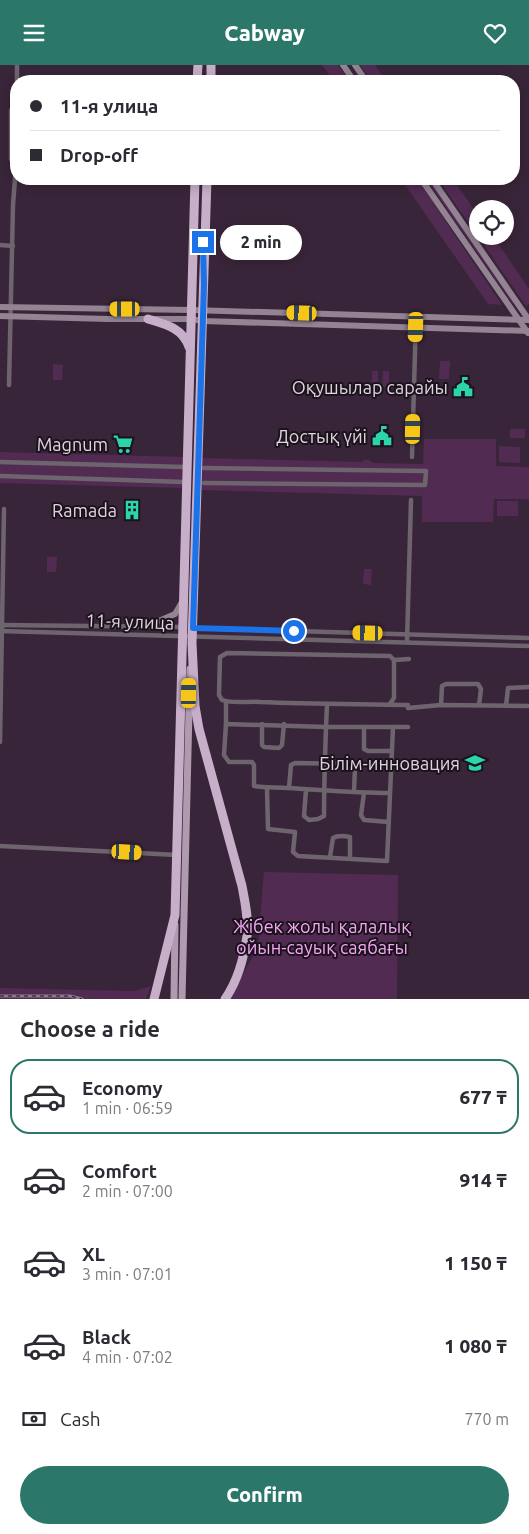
<!DOCTYPE html>
<meta charset="utf-8">
<style>
body{margin:0;font-family:Ubuntu,sans-serif;background:#f2f2f3;color:#2b2b33;height:100vh;display:flex;flex-direction:column;font-size:19px;white-space:nowrap}
*{box-sizing:border-box;margin:0}
p{font-size:16px;color:#7c7c81}
.icon{flex:none;width:28px;height:28px;fill:none;stroke:currentColor;stroke-width:2;stroke-linecap:round;stroke-linejoin:round}
.map{position:relative;height:934px;overflow:hidden}
.panel{display:flex;flex-direction:column;background:#fff;flex:1}
.panel>*{flex:none}
.hud{position:absolute;left:10px;top:10px;width:510px;height:110px;border-radius:20px;box-shadow:0 2px 12px #0003;display:grid;align-content:center;height:110px;padding:0 20px;background:#fff}
.tools{position:absolute;left:469px;top:135px;display:grid;gap:10px}
.tools a{display:grid;place-items:center;width:45px;height:45px;border-radius:50%;background:#fff;box-shadow:0 2px 12px #0003;font-size:25px}
.end{position:absolute;width:22px;height:22px;margin:-11px;border:6px solid #1a73e8;background:#fff;box-shadow:0 0 0 2px #fff}
.from{border-radius:50%}
.bubble{position:absolute;height:35px;border-radius:18px;background:#fff;box-shadow:0 2px 12px #0003;font-size:16px;font-weight:800;line-height:35px;text-align:center}
.car{position:absolute;width:15px;height:30px;margin:-15px -8px;border-radius:6px;box-shadow:0 0 4px 1px #0007;background:linear-gradient(#f5c518 24%,#345 0 40%,#f5c518 0 76%,#345 0 86%,#f5c518 0)}
.hud b{display:flex;align-items:center;gap:18px;height:48px;font-size:19px}
.hud b+b{border-top:1px solid #e1e1e2}
.hud i{width:12px;height:12px;background:#2b2b33}
ul{padding:0;list-style:none}
li{display:flex;align-items:center;gap:15px;height:75px;margin:0 10px 8px;padding:0 10px;border:2px solid transparent;border-radius:20px}
li div{flex:1}
li b{display:block;font-size:19px}
li em{font-style:normal;font-weight:800}
li.current{border-color:#2b7769}
li>.icon{width:45px;height:45px;stroke-width:1.5}
h2{padding:0 20px;font-size:22px;line-height:60px}
.pay{display:flex;align-items:center;gap:12px;height:55px;padding:0 20px;font-size:19px}
.pay p{margin-inline-start:auto}
.action{display:flex;gap:10px;margin-top:auto;padding:10px 20px}
.action a{flex:1;height:58px;border-radius:30px;background:#2b7769;color:#fff;font-size:20px;font-weight:800;line-height:58px;text-align:center}
header{display:flex;justify-content:space-between;align-items:center;height:65px;padding:0 20px;background:#2b7769;color:#fff;font-size:22px;font-weight:800}
.map>svg:first-child{display:block}
.green{fill:#512b52}
.lines{fill:none;stroke-linecap:round;stroke-linejoin:round}
.street{stroke:#6e646e;stroke-width:4.5}
.secondary{stroke:#938393;stroke-width:6}
.primary{stroke:#af9aaf;stroke-width:7}
.highway{stroke:#c8afc9;stroke-width:9}
.rail-casing{stroke:#8d7c8d;stroke-width:3}
.rail{stroke:#1b121b;stroke-width:1;stroke-dasharray:4;stroke-linecap:butt}
.route{stroke:#1a73e8;stroke-width:6}
.labels{text-anchor:middle;dominant-baseline:central;stroke-width:4;stroke-linejoin:round;paint-order:stroke}
.poi-label{font-size:18px;fill:#e0d3e0;stroke:#1b121b;text-anchor:end}
.street-label{font-size:18px;fill:#e0d3e0;stroke:#1b121b}
.park-label{font-size:18px;fill:#f4a6f7;stroke:#1b121b}
</style>
<header><svg class="icon" aria-label="menu" viewBox="0 0 24 24"><path d="M4 6h16M4 12h16M4 18h16"/></svg>Cabway<svg class="icon" aria-label="heart" viewBox="0 0 24 24"><path d="M12 20l-8-8c-3-5 5-10 8-4 3-6 11-1 8 4z"/></svg></header>
<div class="map">
<svg width="529" height="934" viewBox="0 0 529 934">
<rect width="100%" height="100%" fill="#392539"/>
<g class="green">
<polygon points="322,0 338,0 349,16 334,16"/>
<polygon points="360,0 375,0 386,16 371,16"/>
<polygon points="401,114 417,114 502,240 488,239"/>
<polygon points="426,114 429,114 514,237 513,239"/>
<polygon points="438,114 453,114 477,149 477,170"/>
<polygon points="478,171 493,171 529,224 529,239 526,241"/>
<polygon points="440,296 450,296 449,314 439,314"/>
<polygon points="53,299 63,300 62,315 53,315"/>
<rect x="372" y="306" width="6" height="16"/>
<polygon points="383,306 389,306 389,322 382,322"/>
<rect x="510" y="364" width="15" height="9"/>
<polygon points="424,374 496,374 496,401 529,402 529,434 494,434 493,457 422,457 422,431 201,425 200,393 363,397 363,395 369,395 373,398 423,399"/>
<polygon points="499,381 520,382 520,398 499,397"/>
<polygon points="0,387 184,392 183,423 0,418"/>
<rect x="497" y="436" width="21" height="15"/>
<polygon points="47,492 57,492 56,507 47,507"/>
<polygon points="364,504 372,504 371,520 363,519"/>
<polygon points="264,807 398,810 397,934 230,934 258,881"/>
<polygon points="151,921 146,934 0,934 0,923 135,926"/>
</g>
<g class="lines">
<g class="street">
<polyline points="17,16 17,0"/>
<polyline points="15,102 11,94 11,45 16,40 16,30"/>
<polyline points="0,180 13,181"/>
<polyline points="9,320 13,140 16,101"/>
<polyline points="412,392 416,252"/>
<polyline points="0,397 185,402"/>
<polyline points="0,411 185,417"/>
<polyline points="204,418 425,420 426,406 204,403"/>
<polyline points="0,560 183,562"/>
<polyline points="193,563 529,573"/>
<polyline points="0,566 529,581"/>
<polyline points="407,577 411,435"/>
<polyline points="394,595 409,594"/>
<polyline points="226,637 226,659"/>
<polyline points="327,640 326,662 408,662"/>
<path d="M389,640L394,633V595L390,591L227,588L220,592L219,630L222,635C233,639 248,636 260,637C310,639 359,639 408,640"/>
<polyline points="441,640 442,621 446,619 478,619 481,624 479,640"/>
<polyline points="506,641 508,623 529,622"/>
<polyline points="408,643 441,640 529,641"/>
<polyline points="262,659 262,680 264,682 279,683 282,680 284,659"/>
<polyline points="364,662 364,684 368,686 391,686"/>
<polyline points="0,677 4,444"/>
<polyline points="267,723 268,764 295,767 293,787 298,791 387,796 393,662"/>
<polyline points="289,723 291,700 295,698 351,699 355,702 354,727"/>
<path d="M306,725L304,751L309,755L318,754L324,751C324,721 325,692 326,662L226,659L224,690L229,697H252L254,700V721C265,723 277,722 289,723C323,725 356,728 390,728"/>
<polyline points="364,728 361,750 364,755 389,757"/>
<polyline points="0,781 177,790"/>
<path d="M330,792L333,773C338,770 345,771 350,772V793"/>
</g>
<g class="secondary">
<polyline points="343,0 354,16"/>
<polyline points="355,0 366,16"/>
<polyline points="421,114 528,268"/>
<polyline points="432,114 529,255"/>
<polyline points="0,242 191,245 529,255"/>
<polyline points="0,251 108,254 191,254 203,256 529,266"/>
<polyline points="145,562 175,549 182,537"/>
</g>
<g class="primary">
<polyline points="174,934 175,860"/>
<polyline points="182,934 190,604"/>
</g>
<g class="highway">
<polyline points="197,16 198,0"/>
<polyline points="211,16 211,0"/>
<path d="M207,114L192,578L195,641L199,664L242,821C245,837 249,855 247,871C244,892 237,917 225,934"/>
<path d="M148,254C165,259 183,263 189,282"/>
<polyline points="154,934 175,850 195,114"/>
</g>
<defs>
<polyline id="rail" points="0,931 70,931 82,934"/>
</defs>
<use href="#rail" class="rail-casing"/>
<use href="#rail" class="rail"/>
</g>
<g class="lines">
<polyline class="route" points="203,177 204,220 193,563 294,566"/>
</g>
<defs>
<symbol id="civic-bare" viewBox="-9 -9 18 18"><path d="M-.6-6.5H3V-4.5H.6V-3L4-1V1h2V6H-6V1h2V-1L-.6-3ZM-1.2 2.5V6h2.4V2.5Z" fill="#2bd5ac" stroke="#1b121b" stroke-width="2.5" paint-order="stroke"/></symbol>
<symbol id="supermarket-bare" viewBox="-9 -9 18 18"><path d="M-6-5.5h2.5l.6 2H6L4.5 2H-2.5L-4.4-4H-6ZM-1.5 3.2a1.3 1.3 0 1 0 .1 0ZM3 3.2a1.3 1.3 0 1 0 .1 0Z" fill="#2bd5ac" stroke="#1b121b" stroke-width="2.5" paint-order="stroke"/></symbol>
<symbol id="building-bare" viewBox="-9 -9 18 18"><path d="M-4-6H4V6H1V3H-1V6H-4ZM-2.5-4.3h1.7v1.8h-1.7ZM.8-4.3h1.7v1.8H.8ZM-2.5-1h1.7V.8h-1.7ZM.8-1h1.7V.8H.8Z" fill="#2bd5ac" stroke="#1b121b" stroke-width="2.5" paint-order="stroke"/></symbol>
<symbol id="school-bare" viewBox="-9 -9 18 18"><path d="M0-5L7-2L0 1L-7-2ZM-4 1L0 2.5L4 1V4Q0 6-4 4Z" fill="#2bd5ac" stroke="#1b121b" stroke-width="2.5" paint-order="stroke"/></symbol>
</defs>
<g fill-rule="evenodd">
<use href="#civic-bare" x="449" y="308" width="28" height="28"/>
<use href="#civic-bare" x="368" y="357" width="28" height="28"/>
<use href="#supermarket-bare" x="109" y="365" width="28" height="28"/>
<use href="#building-bare" x="118" y="431" width="28" height="28"/>
<use href="#school-bare" x="461" y="684" width="28" height="28"/>
</g>
<g class="labels">
<g class="poi-label">
<text x="448" y="322">Оқушылар сарайы</text>
<text x="367" y="371">Достық үйі</text>
<text x="108" y="379">Magnum</text>
<text x="117" y="445">Ramada</text>
<text x="460" y="698">Білім-инновация</text>
</g>
<g class="street-label">
<text transform="translate(130 556) rotate(2)">11-я улица</text>
</g>
<g class="park-label">
<text x="322" y="861">Жібек жолы қалалық<tspan x="322" dy="21">ойын-сауық саябағы</tspan></text>
</g>
</g>
</svg>
<div class="tools">
<a><svg class="icon" aria-label="locate" viewBox="0 0 24 24"><circle cx="12" cy="12" r="6"/><path d="M12 2v4M12 18v4M2 12h4M18 12h4"/></svg></a>
</div>
<i class="end from" style="left:294px;top:566px"></i>
<i class="end" style="left:203px;top:177px"></i>
<div class="bubble" style="left:220px;top:160px;width:82px">2 min</div>
<i class="car" style="left:125px;top:244px;rotate:270deg"></i>
<i class="car" style="left:302px;top:248px;rotate:272deg"></i>
<i class="car" style="left:416px;top:262px;rotate:182deg"></i>
<i class="car" style="left:413px;top:364px;rotate:1deg"></i>
<i class="car" style="left:368px;top:568px;rotate:271deg"></i>
<i class="car" style="left:189px;top:628px;rotate:1deg"></i>
<i class="car" style="left:127px;top:787px;rotate:93deg"></i>
<div class="hud">
<b><i class="from"></i>11-я улица</b>
<b><i></i>Drop-off</b>
</div>
</div>
<section class="panel">
<h2>Choose a ride</h2>
<ul>
<li class="current"><svg class="icon" aria-label="car" viewBox="0 0 24 24"><path d="M5 17H2v-5l4-1 3-4h7l3 4 3 1v5h-3M9 17h6M6 11h13"/><circle cx="7" cy="17" r="2"/><circle cx="17" cy="17" r="2"/></svg><div><b>Economy</b><p>1 min · 06:59</p></div><em>677 ₸</em></li>
<li><svg class="icon" aria-label="car" viewBox="0 0 24 24"><path d="M5 17H2v-5l4-1 3-4h7l3 4 3 1v5h-3M9 17h6M6 11h13"/><circle cx="7" cy="17" r="2"/><circle cx="17" cy="17" r="2"/></svg><div><b>Comfort</b><p>2 min · 07:00</p></div><em>914 ₸</em></li>
<li><svg class="icon" aria-label="car" viewBox="0 0 24 24"><path d="M5 17H2v-5l4-1 3-4h7l3 4 3 1v5h-3M9 17h6M6 11h13"/><circle cx="7" cy="17" r="2"/><circle cx="17" cy="17" r="2"/></svg><div><b>XL</b><p>3 min · 07:01</p></div><em>1 150 ₸</em></li>
<li><svg class="icon" aria-label="car" viewBox="0 0 24 24"><path d="M5 17H2v-5l4-1 3-4h7l3 4 3 1v5h-3M9 17h6M6 11h13"/><circle cx="7" cy="17" r="2"/><circle cx="17" cy="17" r="2"/></svg><div><b>Black</b><p>4 min · 07:02</p></div><em>1 080 ₸</em></li>
</ul>
<div class="pay"><svg class="icon" aria-label="cash" viewBox="0 0 24 24"><path d="M3 7h18v10H3z"/><circle cx="12" cy="12" r="2"/></svg>Cash<p>770 m</p></div>
<div class="action"><a>Confirm</a></div>
</section>
